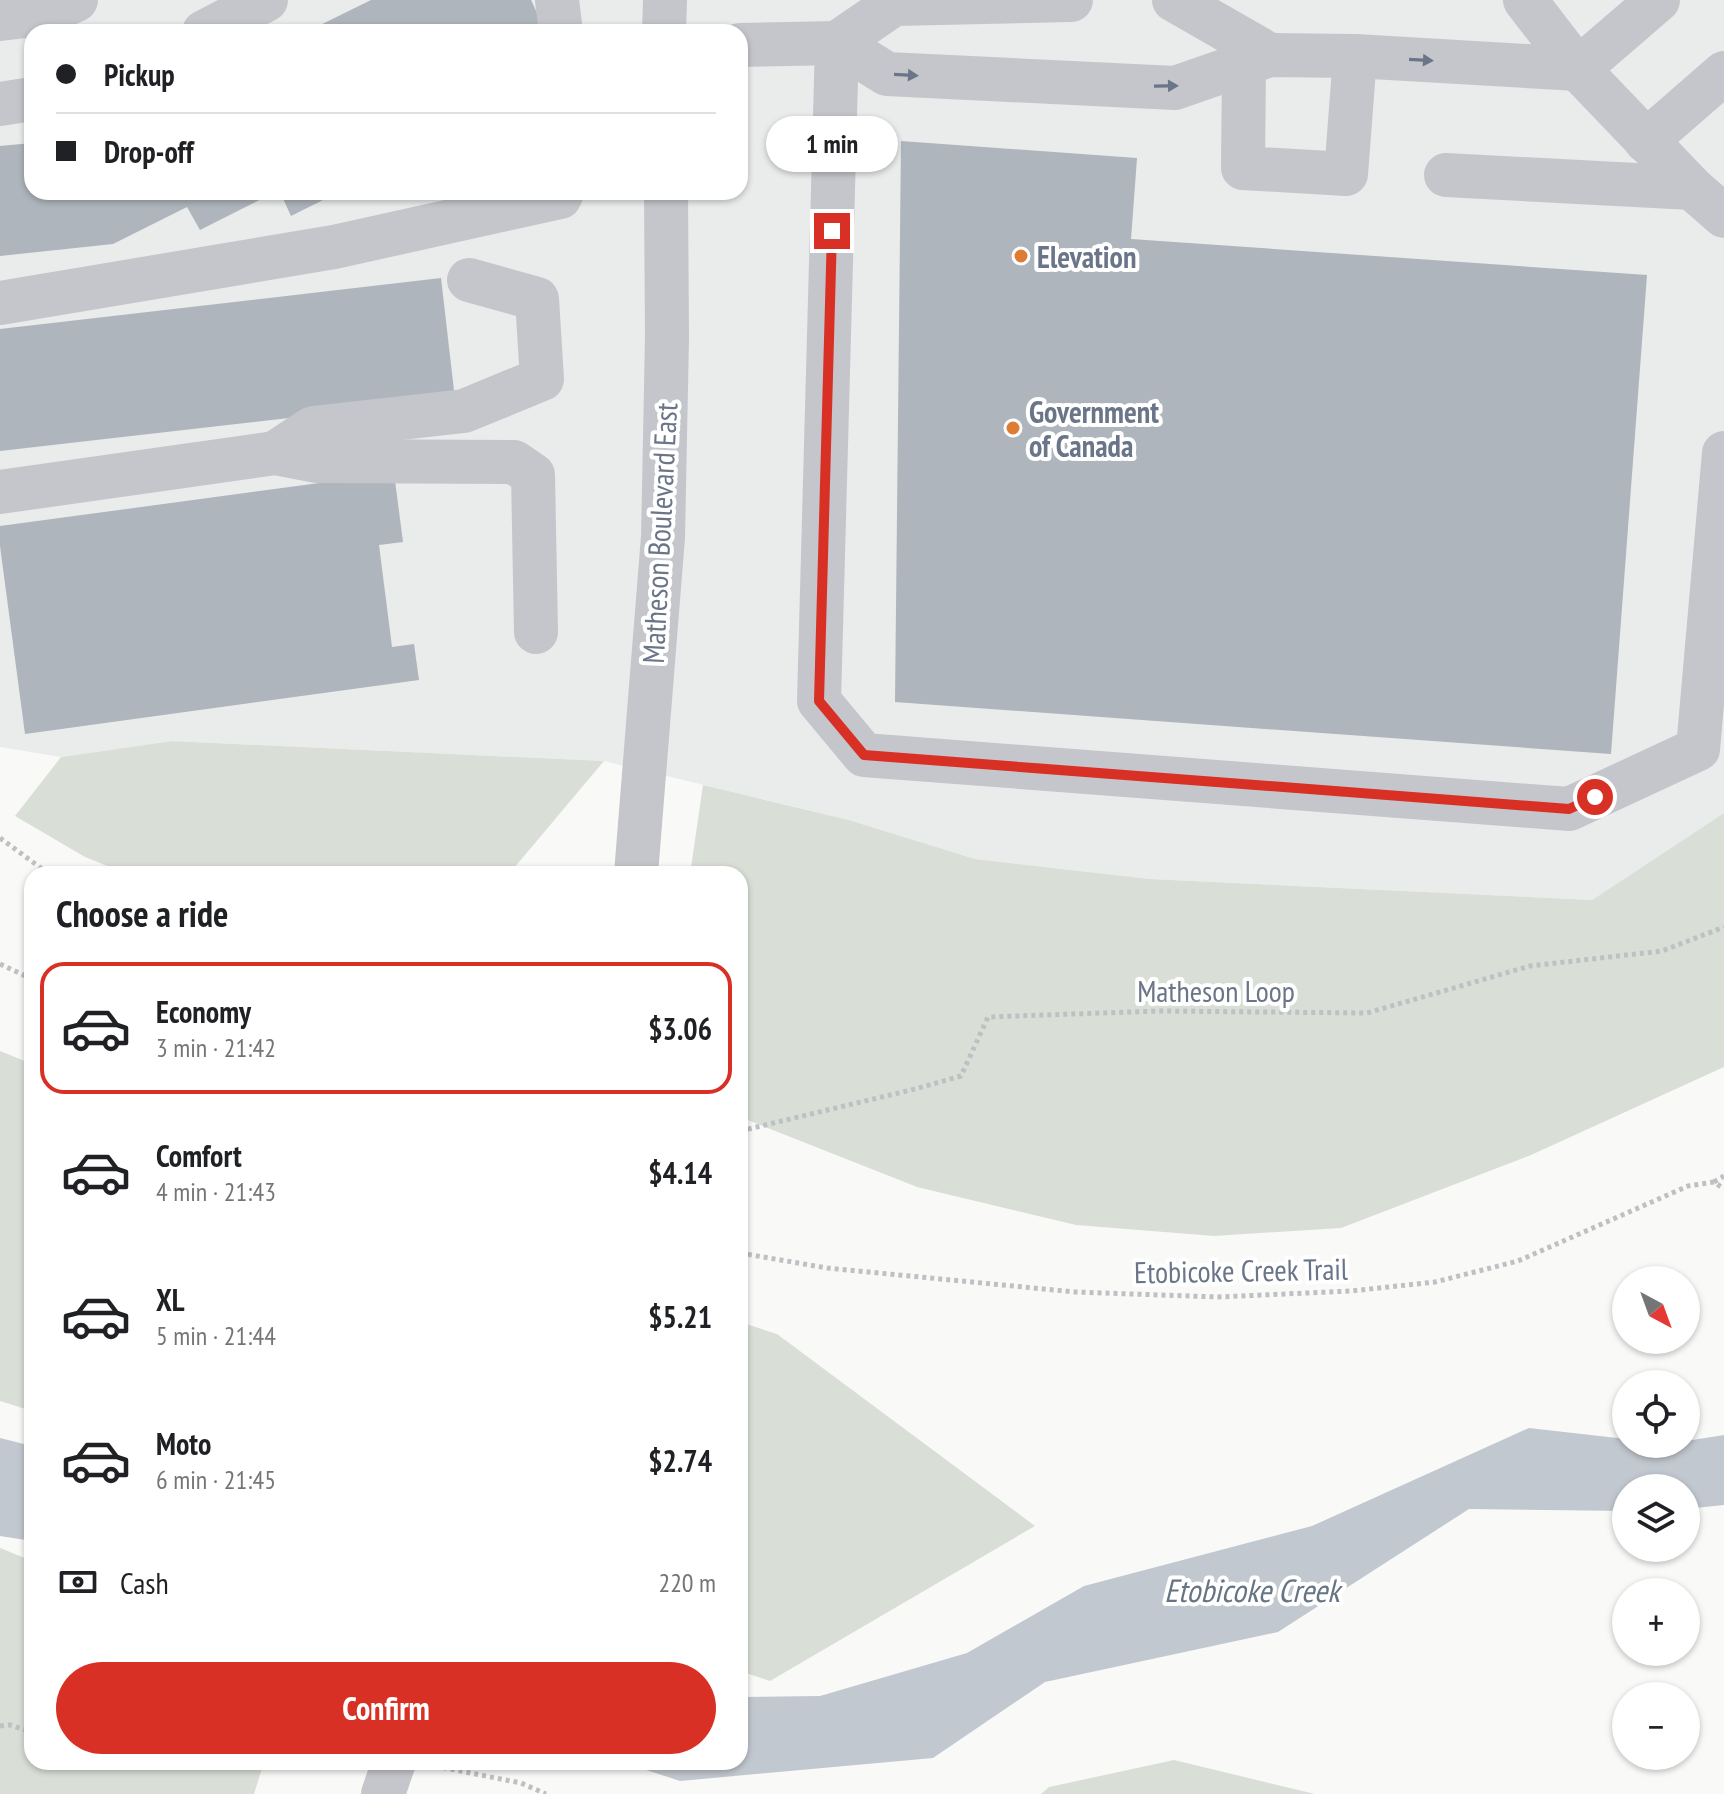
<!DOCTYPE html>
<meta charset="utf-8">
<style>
body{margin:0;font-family:"PT Sans Narrow",sans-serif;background:#f6f6f6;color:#202124;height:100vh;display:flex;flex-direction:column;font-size:30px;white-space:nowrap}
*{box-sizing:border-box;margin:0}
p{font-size:26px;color:#757577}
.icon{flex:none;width:44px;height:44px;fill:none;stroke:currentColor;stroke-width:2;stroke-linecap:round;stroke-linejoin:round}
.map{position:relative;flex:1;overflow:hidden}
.details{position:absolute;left:24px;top:866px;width:724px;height:904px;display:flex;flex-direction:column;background:#fff;border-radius:24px;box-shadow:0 2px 6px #0004}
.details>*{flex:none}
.banner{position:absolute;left:24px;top:24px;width:724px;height:176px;border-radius:24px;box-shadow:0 2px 6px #0004;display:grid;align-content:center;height:176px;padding:0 32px;background:#fff}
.needle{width:52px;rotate:139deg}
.buttons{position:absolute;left:1612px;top:1266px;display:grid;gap:16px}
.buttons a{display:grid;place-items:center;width:88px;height:88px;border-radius:50%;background:#fff;box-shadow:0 2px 6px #0004;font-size:40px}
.end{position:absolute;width:36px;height:36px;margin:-18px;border:10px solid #d93025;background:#fff;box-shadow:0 0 0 4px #fff}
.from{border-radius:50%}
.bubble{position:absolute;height:56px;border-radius:28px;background:#fff;box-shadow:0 2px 6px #0004;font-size:26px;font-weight:600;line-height:56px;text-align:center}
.banner b{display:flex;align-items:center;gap:28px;height:76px;font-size:30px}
.banner b+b{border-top:2px solid #e0e0e0}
.banner i{width:20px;height:20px;background:#202124}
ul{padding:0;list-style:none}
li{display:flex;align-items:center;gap:24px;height:132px;margin:0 16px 12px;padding:0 16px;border:4px solid transparent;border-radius:24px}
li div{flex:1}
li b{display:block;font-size:30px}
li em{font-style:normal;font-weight:600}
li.current{border-color:#d93025}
li>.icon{width:72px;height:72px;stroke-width:1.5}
h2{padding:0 32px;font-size:36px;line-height:96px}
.pay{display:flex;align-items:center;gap:20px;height:88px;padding:0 32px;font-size:30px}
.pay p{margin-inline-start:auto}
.primary-button{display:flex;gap:16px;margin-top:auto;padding:16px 32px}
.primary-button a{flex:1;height:92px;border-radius:48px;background:#d93025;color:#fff;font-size:32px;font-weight:600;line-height:92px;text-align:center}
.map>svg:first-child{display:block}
.built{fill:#eaebeb;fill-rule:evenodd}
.green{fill:#d9dfd7}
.water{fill:#c2c8cf}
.building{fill:#aeb5bc}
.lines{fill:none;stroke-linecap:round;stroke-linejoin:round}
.path{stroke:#bec0c3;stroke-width:5;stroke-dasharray:4 4;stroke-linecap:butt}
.minor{stroke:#c4c6cb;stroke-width:44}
.oneway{fill:#6a7588}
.route{stroke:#d93025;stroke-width:10}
.poi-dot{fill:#de7c34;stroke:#fff;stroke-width:3}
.labels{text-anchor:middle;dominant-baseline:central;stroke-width:8;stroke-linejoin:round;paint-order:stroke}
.poi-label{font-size:30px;font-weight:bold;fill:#6a7588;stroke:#fff;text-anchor:start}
.street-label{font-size:30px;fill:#6a7588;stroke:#fff}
.water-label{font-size:32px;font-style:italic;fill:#667583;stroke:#fff}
</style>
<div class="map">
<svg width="1724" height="1794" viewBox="0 0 1724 1794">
<rect width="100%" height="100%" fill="#f9faf8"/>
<path class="built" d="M0,0H1724V813L1592,900L1150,879L975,859L849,820L604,761L172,741L61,757L0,747ZM32,32H740V192H32Z"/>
<g class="green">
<polygon points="172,741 604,761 509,874 127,874 85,857 15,816 61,757"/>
<polygon points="703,785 849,820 975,859 1150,879 1592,900 1724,813 1724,1067 1531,1155 1341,1228 1214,1236 1076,1225 917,1187 740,1117 740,874 690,874"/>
<polygon points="0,1051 32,1064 32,1411 0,1401"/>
<polygon points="740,1322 777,1334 1035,1526 770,1681 740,1671"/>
<polygon points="0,1548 32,1561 32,1762 264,1762 254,1794 0,1794"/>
<polygon points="1174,1760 1315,1794 1041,1794 1049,1787"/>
</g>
<g class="water">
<polygon points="1529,1428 1626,1439 1626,1444 1686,1444 1686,1441 1724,1435 1724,1505 1686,1509 1686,1488 1626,1488 1626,1511 1469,1509 1278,1632 1045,1682 933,1758 680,1781 622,1762 740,1762 740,1697 820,1696 967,1653 1084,1586 1312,1526"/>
<polygon points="0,1438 32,1446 32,1541 0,1536"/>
</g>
<g class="building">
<polygon points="371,0 531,0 546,32 306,32"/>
<polygon points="901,141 1137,158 1131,239 1647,275 1611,754 895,702"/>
<polygon points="32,143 32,192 275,192 200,230 187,207 113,244 0,256 0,146"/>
<polygon points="280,192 339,192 291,216"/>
<polygon points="441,278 455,399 0,451 0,329"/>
<polygon points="394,473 403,542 379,545 392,647 414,644 419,680 25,734 0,546 0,526"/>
</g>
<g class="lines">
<g class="path">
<polyline points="0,838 49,874"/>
<polyline points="0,964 32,979"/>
<polyline points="740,1131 915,1089 961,1076 988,1017 1159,1011 1367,1013 1530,966 1662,951 1724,927"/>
<polyline points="1714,1182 1724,1176"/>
<polyline points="740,1253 827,1268 1075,1292 1218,1297 1351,1291 1435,1282 1518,1261 1688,1186 1714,1182 1724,1189"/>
<polyline points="0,1726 10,1725 32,1732"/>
<polyline points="136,1762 191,1768 198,1762"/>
<polyline points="435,1766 521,1783 546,1794"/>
</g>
<g class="minor">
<polyline points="557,0 561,32"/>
<polyline points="1174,0 1270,55"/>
<polyline points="1525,0 1578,69 1692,188 1724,216"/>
<polyline points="0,19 44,14 76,0"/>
<polyline points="204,32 266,0"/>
<polyline points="664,32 665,0"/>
<polyline points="837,43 819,701 864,755 1569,809 1698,749 1724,453"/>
<polyline points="837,43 894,4 1071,0"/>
<polyline points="740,45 837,43 887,74 1175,88 1270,55 1355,56 1578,69 1658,0"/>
<polyline points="1244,64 1243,168 1346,174 1355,56"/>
<polyline points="0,104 32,99"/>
<polyline points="1646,141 1724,73"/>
<polyline points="1446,175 1692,188"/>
<polyline points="0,303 334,247 560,197 562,192"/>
<polyline points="275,453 313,428 464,411 542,379 537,299 469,280"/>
<polyline points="0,492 275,453 316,461 514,462 533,475 536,632"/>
<polyline points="636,874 663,537 667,337 666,192"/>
<polyline points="383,1794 394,1762"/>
</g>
</g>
<defs><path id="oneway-solid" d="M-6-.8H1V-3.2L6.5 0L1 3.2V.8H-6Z" transform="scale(2)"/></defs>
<g class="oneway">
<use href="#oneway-solid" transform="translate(1421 60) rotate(3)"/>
<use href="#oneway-solid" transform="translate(906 75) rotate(3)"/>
<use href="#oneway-solid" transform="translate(1166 86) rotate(-1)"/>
</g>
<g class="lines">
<polyline class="route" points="832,231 819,701 864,755 1569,809 1595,797"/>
</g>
<g class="poi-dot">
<circle cx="1021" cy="256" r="8"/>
<circle cx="1013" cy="428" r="8"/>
</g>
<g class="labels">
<g class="poi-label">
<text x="1037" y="256">Elevation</text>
<text x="1029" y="411">Government<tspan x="1029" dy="34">of Canada</tspan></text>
</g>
<g class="street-label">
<text transform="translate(659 533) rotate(-87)">Matheson Boulevard East</text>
<text x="1216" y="990">Matheson Loop</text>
<text transform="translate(1241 1270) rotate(-1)">Etobicoke Creek Trail</text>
</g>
<g class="water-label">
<text x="1252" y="1590">Etobicoke Creek</text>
</g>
</g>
</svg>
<div class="buttons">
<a><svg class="needle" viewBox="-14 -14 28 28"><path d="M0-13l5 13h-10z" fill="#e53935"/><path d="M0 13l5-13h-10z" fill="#757577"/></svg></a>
<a><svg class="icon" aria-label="locate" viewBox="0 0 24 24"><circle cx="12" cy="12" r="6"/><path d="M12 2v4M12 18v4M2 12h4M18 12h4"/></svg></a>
<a><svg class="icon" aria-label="layers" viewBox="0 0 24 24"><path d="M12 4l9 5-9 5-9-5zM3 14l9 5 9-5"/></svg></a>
<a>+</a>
<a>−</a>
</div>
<i class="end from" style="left:1595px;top:797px"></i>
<i class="end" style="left:832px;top:231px"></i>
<div class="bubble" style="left:766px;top:116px;width:132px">1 min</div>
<div class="banner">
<b><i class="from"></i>Pickup</b>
<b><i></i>Drop-off</b>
</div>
<section class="details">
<h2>Choose a ride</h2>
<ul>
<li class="current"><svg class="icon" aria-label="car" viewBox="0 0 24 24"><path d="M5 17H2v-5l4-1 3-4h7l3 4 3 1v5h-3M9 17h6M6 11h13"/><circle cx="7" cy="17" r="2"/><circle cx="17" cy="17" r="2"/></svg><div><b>Economy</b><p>3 min · 21:42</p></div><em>$3.06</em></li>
<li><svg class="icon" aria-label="car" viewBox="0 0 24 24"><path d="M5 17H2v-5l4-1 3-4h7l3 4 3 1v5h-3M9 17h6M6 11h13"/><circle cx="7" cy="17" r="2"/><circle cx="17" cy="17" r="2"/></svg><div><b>Comfort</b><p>4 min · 21:43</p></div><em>$4.14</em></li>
<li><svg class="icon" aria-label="car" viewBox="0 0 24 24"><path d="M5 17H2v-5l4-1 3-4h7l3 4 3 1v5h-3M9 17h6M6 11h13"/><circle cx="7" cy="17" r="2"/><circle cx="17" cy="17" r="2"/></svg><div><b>XL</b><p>5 min · 21:44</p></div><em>$5.21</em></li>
<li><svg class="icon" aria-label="car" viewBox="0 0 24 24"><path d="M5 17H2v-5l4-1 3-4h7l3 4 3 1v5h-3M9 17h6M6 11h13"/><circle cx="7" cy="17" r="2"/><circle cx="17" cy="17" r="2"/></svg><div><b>Moto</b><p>6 min · 21:45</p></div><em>$2.74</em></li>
</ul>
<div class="pay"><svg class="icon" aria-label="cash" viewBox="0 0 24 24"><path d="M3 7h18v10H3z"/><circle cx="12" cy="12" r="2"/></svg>Cash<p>220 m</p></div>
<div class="primary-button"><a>Confirm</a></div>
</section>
</div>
